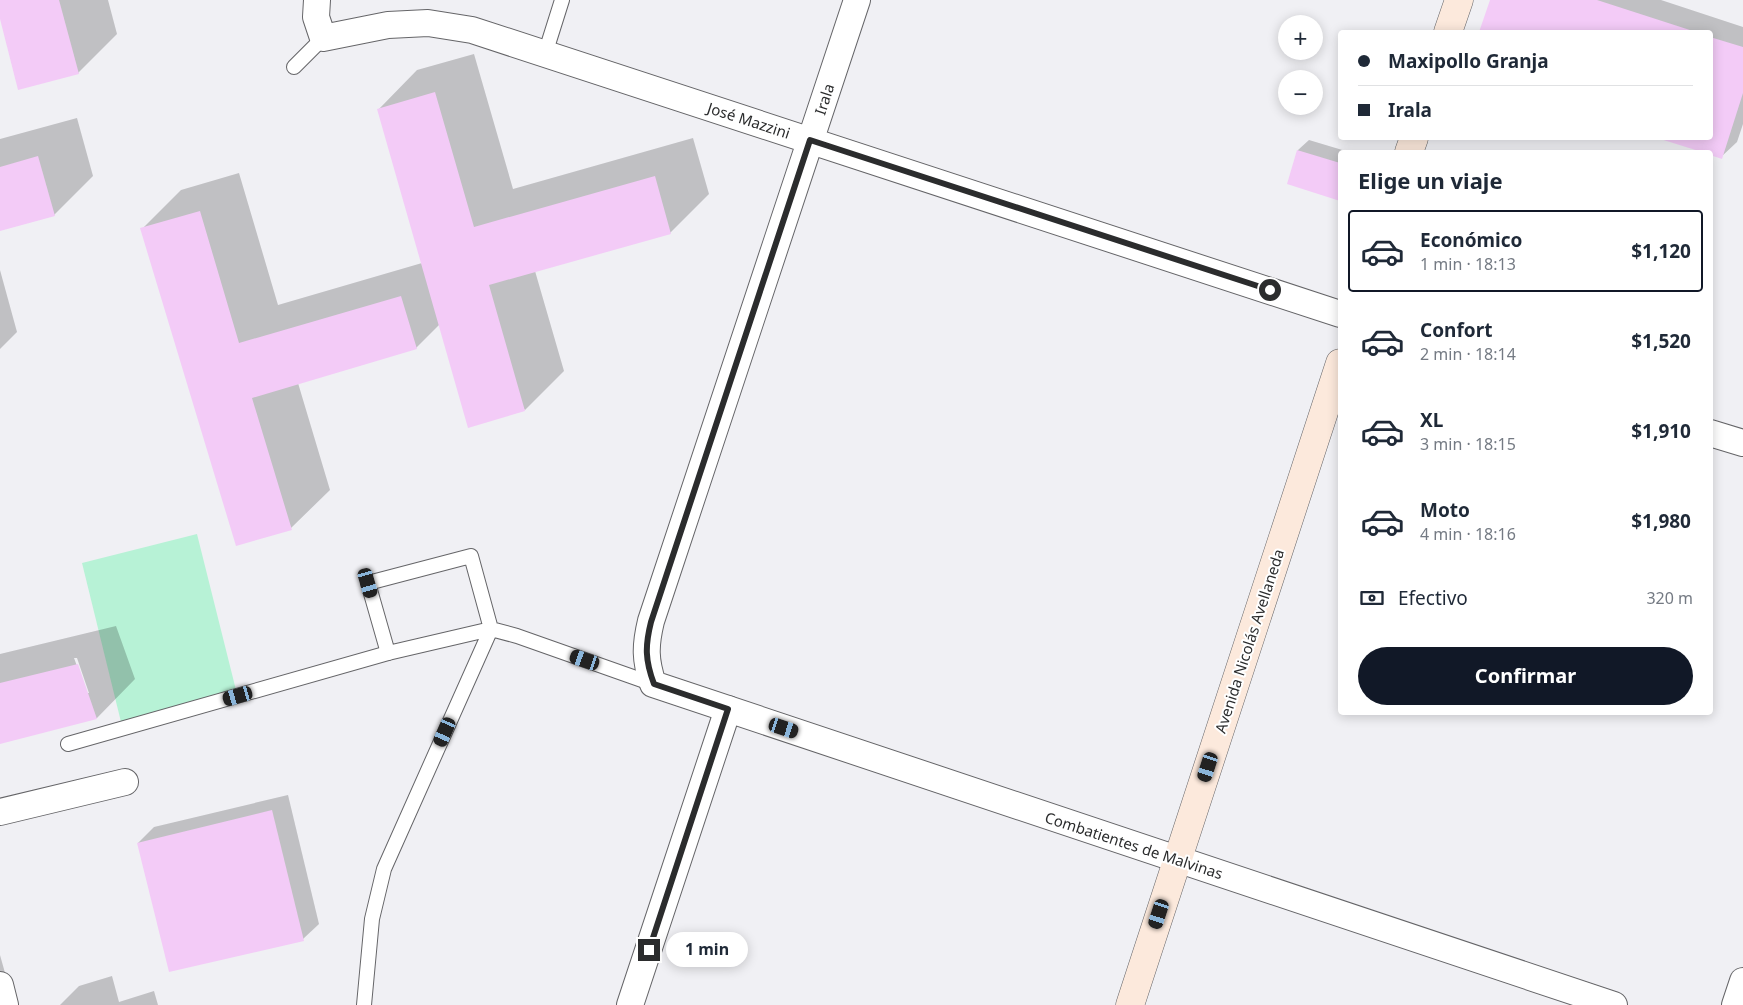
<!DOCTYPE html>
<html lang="es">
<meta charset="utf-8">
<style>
body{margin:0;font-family:"Noto Sans",sans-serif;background:#f6f6f7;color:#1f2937;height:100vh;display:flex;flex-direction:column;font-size:19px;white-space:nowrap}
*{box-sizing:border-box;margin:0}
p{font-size:16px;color:#747a83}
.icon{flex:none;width:28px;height:28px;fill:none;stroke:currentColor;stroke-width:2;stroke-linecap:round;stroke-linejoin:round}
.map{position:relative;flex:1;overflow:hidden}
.drawer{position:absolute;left:1338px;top:150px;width:375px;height:565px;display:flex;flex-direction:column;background:#fff;border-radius:5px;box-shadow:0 2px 12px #0003}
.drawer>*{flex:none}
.banner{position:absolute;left:1338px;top:30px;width:375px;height:110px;border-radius:5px;box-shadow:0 2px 12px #0003;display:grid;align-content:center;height:110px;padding:0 20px;background:#fff}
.buttons{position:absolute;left:1278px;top:15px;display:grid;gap:10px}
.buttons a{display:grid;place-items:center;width:45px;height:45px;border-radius:50%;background:#fff;box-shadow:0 2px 12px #0003;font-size:25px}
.end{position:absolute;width:22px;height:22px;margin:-11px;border:6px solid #2b2c2d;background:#fff;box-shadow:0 0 0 2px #fff}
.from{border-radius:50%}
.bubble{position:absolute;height:35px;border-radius:18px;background:#fff;box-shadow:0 2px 12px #0003;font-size:16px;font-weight:700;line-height:35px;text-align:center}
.car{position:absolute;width:15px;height:30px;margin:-15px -8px;border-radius:6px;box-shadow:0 0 4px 1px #0007;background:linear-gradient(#222 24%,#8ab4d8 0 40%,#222 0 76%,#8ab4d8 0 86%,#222 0)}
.banner b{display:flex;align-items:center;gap:18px;height:48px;font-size:19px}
.banner b+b{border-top:1px solid #e0e1e3}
.banner i{width:12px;height:12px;background:#1f2937}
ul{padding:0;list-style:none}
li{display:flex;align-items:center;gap:15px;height:82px;margin:0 10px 8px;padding:0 10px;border:2px solid transparent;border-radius:5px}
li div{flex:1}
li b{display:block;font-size:19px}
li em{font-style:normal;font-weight:700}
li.selected{border-color:#111827}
li>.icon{width:45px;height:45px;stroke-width:1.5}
h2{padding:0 20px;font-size:22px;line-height:60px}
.pay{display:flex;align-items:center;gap:12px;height:55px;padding:0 20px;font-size:19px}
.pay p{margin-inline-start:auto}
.action{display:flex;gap:10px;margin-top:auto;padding:10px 20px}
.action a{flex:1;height:58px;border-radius:30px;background:#111827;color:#fff;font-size:20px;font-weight:700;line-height:58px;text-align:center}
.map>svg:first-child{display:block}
.green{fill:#b7f2d6}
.shadow{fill:#0003;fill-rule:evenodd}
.building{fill:#f3cbf7}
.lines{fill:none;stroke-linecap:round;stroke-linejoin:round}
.lane-casing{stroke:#656568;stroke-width:16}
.street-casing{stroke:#656568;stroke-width:28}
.secondary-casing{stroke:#656568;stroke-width:29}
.lane{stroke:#fff;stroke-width:14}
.street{stroke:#fff;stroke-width:26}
.secondary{stroke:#fce9dc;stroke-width:28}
.route{stroke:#2b2c2d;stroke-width:6}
.labels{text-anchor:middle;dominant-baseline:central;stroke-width:4;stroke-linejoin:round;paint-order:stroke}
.street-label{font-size:15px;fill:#2b2c2d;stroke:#fff}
</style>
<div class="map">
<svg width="1743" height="1005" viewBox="0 0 1743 1005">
<rect width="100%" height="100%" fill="#f0f0f4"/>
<polygon class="green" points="197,534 237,694 121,722 82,563"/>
<g class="shadow">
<polygon points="0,0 108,0 117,34 78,73 0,14"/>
<polygon points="1491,0 1661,0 1743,27 1743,124 1737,142 1721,157 1660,138 1710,138 1710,32 1481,32"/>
<polygon points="474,54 513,189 693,138 709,194 670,233 535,271 564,371 525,410 440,324 416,348 298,383 330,490 291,528 142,229 181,190 239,173 278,305 422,263 379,109 417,70"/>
<polygon points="77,118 93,176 54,215 0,230 0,139"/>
<polygon points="1309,140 1349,152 1340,152 1340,200 1288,183 1298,150"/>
<polygon points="0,270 17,332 0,349"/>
<path d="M116,626L135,679L97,718L0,742V654ZM74,658H77L89,693H87Z"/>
<polygon points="288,795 319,924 303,939 138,843 154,827"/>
<polygon points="0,955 7,980 0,986"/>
<polygon points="112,976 119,1002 154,991 158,1005 60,1005 79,986"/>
</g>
<g class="building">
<polygon points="0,0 59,0 79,74 18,90 0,19"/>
<polygon points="1490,0 1597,0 1696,32 1479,32"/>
<polygon points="1710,37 1743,47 1743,93 1722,159 1710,155 1710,152 1702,152 1657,138 1710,138"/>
<polygon points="435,92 474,227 655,176 671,234 489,285 525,411 468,428 377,109"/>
<polygon points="1297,150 1340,163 1340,201 1287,184"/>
<polygon points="38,156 55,216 0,231 0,167"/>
<polygon points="200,211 239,343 401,296 417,349 252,398 292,530 236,546 140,228"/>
<polygon points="78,664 97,719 0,744 0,683"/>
<polygon points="272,810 304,941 169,972 137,843"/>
</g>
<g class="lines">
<defs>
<g id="lane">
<polyline points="545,54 562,0"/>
<polyline points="294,67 323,38"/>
<polyline points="68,744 388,653"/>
<polyline points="364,1005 372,919 384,869 491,629 471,556 368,583 388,653 491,629 517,636 653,684"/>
</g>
<g id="street">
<polyline points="317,0 316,17 323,38 388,25 428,23 472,30 1340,314"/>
<path d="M857,0L651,621C645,646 645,660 653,684L1614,1005"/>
<polyline points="1710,433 1743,443"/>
<polyline points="0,812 125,782"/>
<polyline points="0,985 5,1005"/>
<polyline points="630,1005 728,709"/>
<polyline points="1735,1005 1743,981"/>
</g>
<g id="secondary">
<polyline points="1448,32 1459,0"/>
<polyline points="1409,152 1414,138"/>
<polyline points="1130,1005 1340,363"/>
</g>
</defs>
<use href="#lane" class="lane-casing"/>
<use href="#street" class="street-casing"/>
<use href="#secondary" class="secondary-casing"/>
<use href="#lane" class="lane"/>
<use href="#street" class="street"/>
<use href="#secondary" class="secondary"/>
</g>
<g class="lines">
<path class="route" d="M649,950L728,709L654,684C645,660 645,646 651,622L810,140L1270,290"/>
</g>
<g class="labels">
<g class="street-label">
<text transform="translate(824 99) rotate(-72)">Irala</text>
<text transform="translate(749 120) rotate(18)">José Mazzini</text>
<text transform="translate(1249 641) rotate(-72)">Avenida Nicolás Avellaneda</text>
<text transform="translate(1134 845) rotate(18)">Combatientes de Malvinas</text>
</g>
</g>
</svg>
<div class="buttons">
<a>+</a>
<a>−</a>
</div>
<i class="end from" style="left:1270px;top:290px"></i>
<i class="end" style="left:649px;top:950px"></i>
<div class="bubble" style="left:666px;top:932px;width:82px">1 min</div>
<i class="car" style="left:368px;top:583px;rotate:164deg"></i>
<i class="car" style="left:585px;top:660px;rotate:289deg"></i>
<i class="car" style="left:238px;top:696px;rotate:254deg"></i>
<i class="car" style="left:784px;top:728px;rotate:108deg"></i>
<i class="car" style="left:445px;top:732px;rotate:204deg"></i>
<i class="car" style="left:1208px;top:767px;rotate:198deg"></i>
<i class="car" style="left:1159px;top:914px;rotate:198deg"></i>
<div class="banner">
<b><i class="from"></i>Maxipollo Granja</b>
<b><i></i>Irala</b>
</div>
<section class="drawer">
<h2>Elige un viaje</h2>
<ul>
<li class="selected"><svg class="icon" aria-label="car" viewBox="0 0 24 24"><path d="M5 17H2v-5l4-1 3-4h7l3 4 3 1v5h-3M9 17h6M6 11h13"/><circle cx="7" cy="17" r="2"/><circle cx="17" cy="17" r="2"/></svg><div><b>Económico</b><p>1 min · 18:13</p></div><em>$1,120</em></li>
<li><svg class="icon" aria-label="car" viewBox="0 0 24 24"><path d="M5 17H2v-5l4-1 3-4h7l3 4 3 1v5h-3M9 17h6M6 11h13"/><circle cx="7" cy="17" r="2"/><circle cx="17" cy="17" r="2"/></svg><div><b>Confort</b><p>2 min · 18:14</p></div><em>$1,520</em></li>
<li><svg class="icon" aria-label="car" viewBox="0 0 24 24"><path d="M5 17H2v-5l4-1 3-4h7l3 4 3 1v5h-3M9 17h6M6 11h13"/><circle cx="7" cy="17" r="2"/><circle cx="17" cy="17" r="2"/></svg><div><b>XL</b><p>3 min · 18:15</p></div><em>$1,910</em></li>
<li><svg class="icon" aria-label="car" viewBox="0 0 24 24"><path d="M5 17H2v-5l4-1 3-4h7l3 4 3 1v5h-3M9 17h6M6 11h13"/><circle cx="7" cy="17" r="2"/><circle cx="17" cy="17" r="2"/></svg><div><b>Moto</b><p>4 min · 18:16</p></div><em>$1,980</em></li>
</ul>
<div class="pay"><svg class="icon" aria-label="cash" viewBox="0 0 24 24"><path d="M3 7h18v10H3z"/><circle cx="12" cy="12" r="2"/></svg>Efectivo<p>320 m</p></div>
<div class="action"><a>Confirmar</a></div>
</section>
</div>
